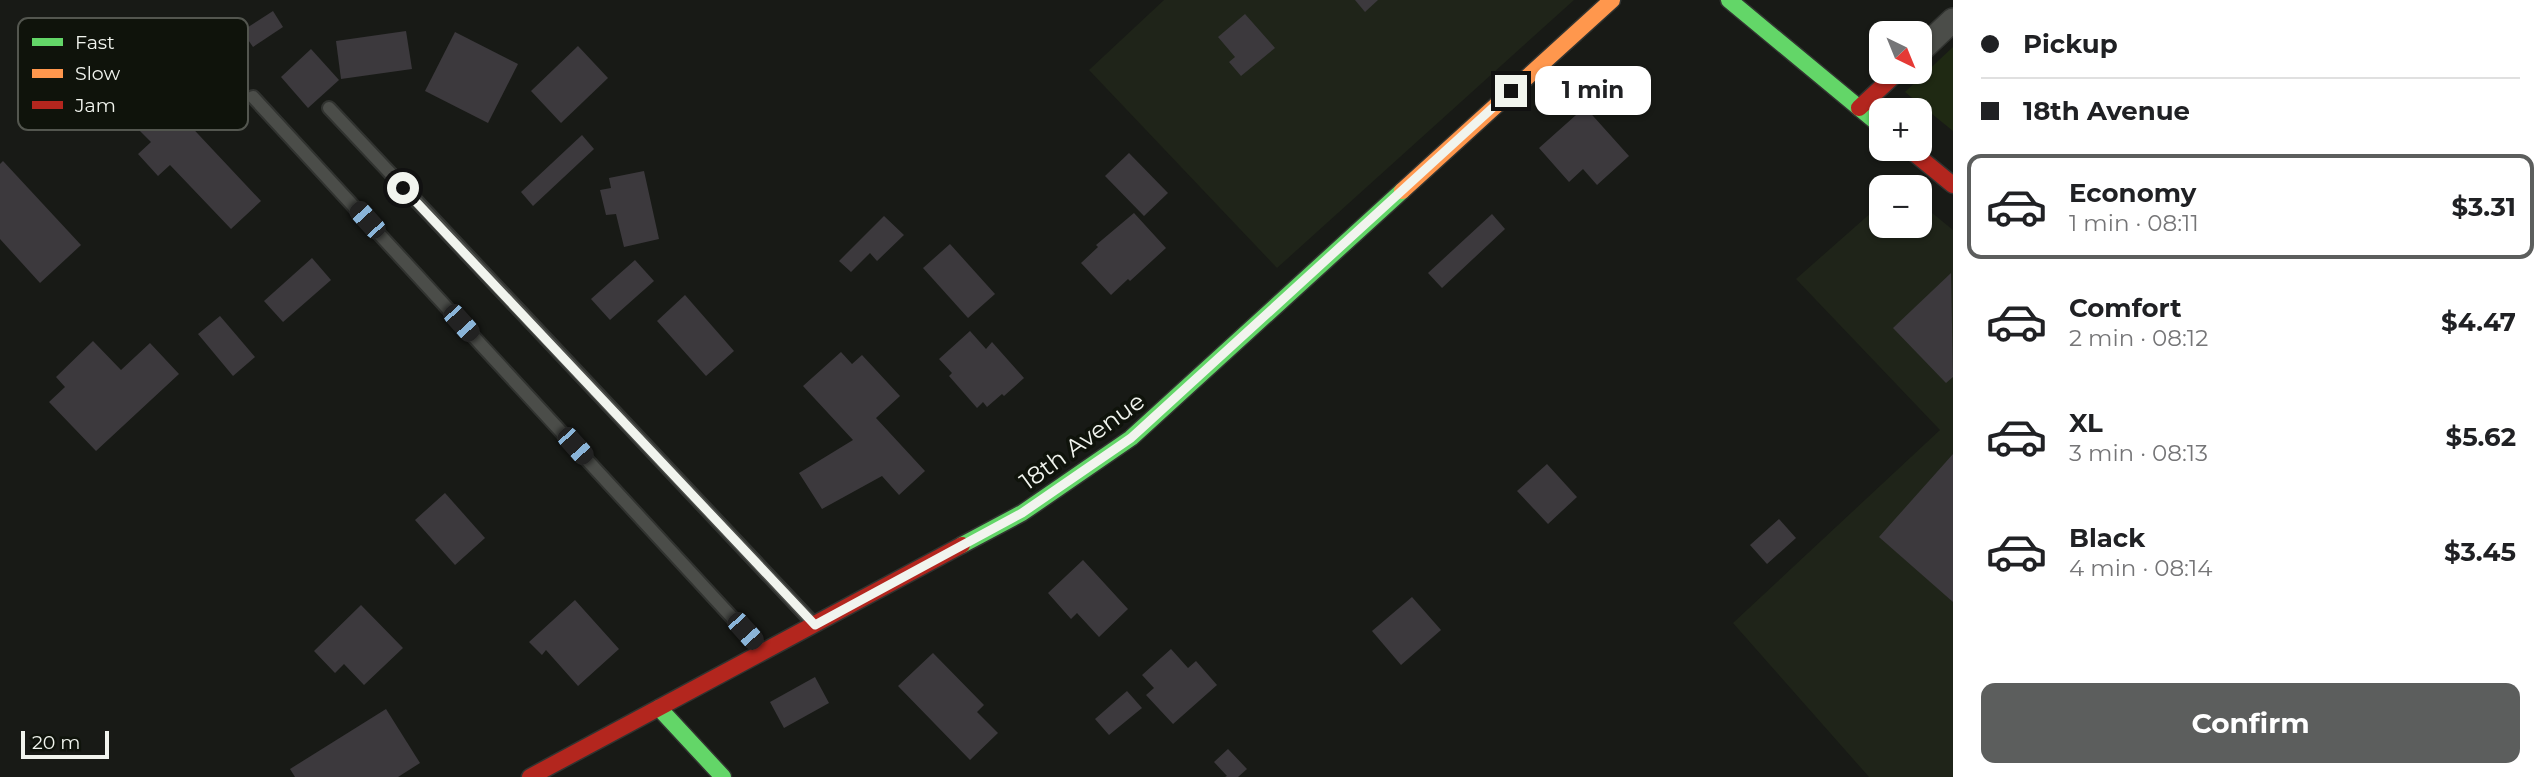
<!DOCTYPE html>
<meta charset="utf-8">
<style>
body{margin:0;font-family:Montserrat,sans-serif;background:#f2f2f2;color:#202124;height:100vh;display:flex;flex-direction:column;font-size:26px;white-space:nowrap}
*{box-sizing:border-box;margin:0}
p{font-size:23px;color:#757577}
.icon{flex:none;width:38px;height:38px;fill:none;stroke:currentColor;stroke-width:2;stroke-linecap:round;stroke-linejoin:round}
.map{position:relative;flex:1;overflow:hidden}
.drawer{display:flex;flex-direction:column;background:#fff;width:595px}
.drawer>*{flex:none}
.banner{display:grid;align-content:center;height:154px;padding:0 28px;background:#fff}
.needle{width:46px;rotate:137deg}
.buttons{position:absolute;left:1869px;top:21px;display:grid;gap:14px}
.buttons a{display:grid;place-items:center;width:63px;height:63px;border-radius:14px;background:#fff;box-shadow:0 2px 5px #0004;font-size:35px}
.scale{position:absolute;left:21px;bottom:18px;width:88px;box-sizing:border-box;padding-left:7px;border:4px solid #f1f4ee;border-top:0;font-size:19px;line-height:24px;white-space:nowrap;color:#f1f4ee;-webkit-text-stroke:5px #0f130b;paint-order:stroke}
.end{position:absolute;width:32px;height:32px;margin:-16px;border:9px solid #f1f4ee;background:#111;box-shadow:0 0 0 4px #111}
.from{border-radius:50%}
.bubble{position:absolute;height:49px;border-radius:14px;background:#fff;box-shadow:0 2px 5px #0004;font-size:23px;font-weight:700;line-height:49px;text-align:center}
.car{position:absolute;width:21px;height:42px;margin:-21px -10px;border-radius:9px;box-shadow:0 0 5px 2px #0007;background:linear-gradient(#222 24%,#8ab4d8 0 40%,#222 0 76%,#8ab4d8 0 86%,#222 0)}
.banner b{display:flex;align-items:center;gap:24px;height:66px;font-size:26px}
.banner b+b{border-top:2px solid #e0e0e0}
.banner i{width:18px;height:18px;background:#202124}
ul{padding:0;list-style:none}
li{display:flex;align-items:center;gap:21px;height:105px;margin:0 14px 10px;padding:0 14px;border:4px solid transparent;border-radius:14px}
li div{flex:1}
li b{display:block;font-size:26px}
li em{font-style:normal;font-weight:700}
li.selected{border-color:#5c5e5d}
li>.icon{width:63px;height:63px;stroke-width:1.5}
.action{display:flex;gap:14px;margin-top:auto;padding:14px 28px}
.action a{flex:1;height:80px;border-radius:14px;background:#5c5e5d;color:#fff;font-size:28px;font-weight:700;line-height:80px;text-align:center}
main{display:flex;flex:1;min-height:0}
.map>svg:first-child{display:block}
.built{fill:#1f2419}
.green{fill:#1f2913}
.building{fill:#3c393d}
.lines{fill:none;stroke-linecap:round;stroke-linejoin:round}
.lane-casing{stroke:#313330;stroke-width:16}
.street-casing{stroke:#313330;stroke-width:26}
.fast-casing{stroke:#313330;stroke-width:19}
.slow-casing{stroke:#313330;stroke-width:19}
.jam-casing{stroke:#313330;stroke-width:19}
.lane{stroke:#4b4d49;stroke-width:12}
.street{stroke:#4b4d49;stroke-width:23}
.fast{stroke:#63d668;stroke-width:16}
.slow{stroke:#ff974d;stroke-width:16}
.jam{stroke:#b3261e;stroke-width:16}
.route{stroke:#f1f4ee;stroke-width:9}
.labels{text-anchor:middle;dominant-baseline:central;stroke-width:7;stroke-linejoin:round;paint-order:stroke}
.street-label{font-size:24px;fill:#f1f4ee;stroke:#0f130b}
.key{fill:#0f130b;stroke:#53564f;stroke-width:2}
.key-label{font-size:19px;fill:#f1f4ee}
</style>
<main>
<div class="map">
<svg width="1953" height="777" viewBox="0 0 1953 777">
<rect width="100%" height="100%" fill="#181a16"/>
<g class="built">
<polygon points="1164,0 1574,0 1277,268 1089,70"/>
<polygon points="1920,203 1953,230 1953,777 1869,777 1733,623 1940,430 1796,279 1881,204 1881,226 1920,226"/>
</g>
<polygon class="green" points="1953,47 1953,131 1905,92"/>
<g class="building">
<polygon points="1355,0 1378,0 1365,12"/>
<polygon points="273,11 283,27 253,47 242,31"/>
<polygon points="1245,14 1275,48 1241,76 1229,62 1235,57 1218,37"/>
<polygon points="406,31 412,69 341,79 336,41"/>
<polygon points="455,32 518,64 488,123 425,91"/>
<polygon points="578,46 608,78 561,123 531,91"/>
<polygon points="311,49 339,80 308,108 281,77"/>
<polygon points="168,102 261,201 231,229 170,165 158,176 138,154 151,142 139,130"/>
<polygon points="1585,107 1629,156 1597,185 1583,169 1569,182 1539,148"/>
<polygon points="582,135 594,149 533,206 521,192"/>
<polygon points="1129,153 1168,193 1144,216 1105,176"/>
<polygon points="3,161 81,245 40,283 0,239 0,164"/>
<polygon points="644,171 659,239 624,247 616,214 606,215 600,190 611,188 609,178"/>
<polygon points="1134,213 1166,248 1130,281 1128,279 1111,295 1081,263 1098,247 1096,245"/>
<polygon points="1492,214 1505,229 1442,288 1428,273"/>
<polygon points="884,216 904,235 877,261 870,253 851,272 839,261"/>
<polygon points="950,244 995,294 968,318 923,268"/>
<polygon points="312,258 331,280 283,322 264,301"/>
<polygon points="635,260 654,281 610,320 591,299"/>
<polygon points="1951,273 1953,377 1946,383 1893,328"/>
<polygon points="685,295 734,351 706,376 657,321"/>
<polygon points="220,316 255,357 233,376 198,334"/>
<polygon points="970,331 986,349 992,342 1024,378 1004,396 1002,394 987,407 983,402 977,408 949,376 952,373 939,359"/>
<polygon points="93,341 121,370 150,343 179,374 96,451 49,402 65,387 56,377"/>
<polygon points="841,352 852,364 862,355 900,396 876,418 925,471 899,495 882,476 822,509 799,473 853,440 803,386"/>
<polygon points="1953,454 1953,602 1879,537"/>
<polygon points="1547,464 1577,497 1548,524 1517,491"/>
<polygon points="445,493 485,538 455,565 415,520"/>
<polygon points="1779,519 1796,538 1767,564 1750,545"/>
<polygon points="1083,560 1128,609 1099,637 1077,613 1071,619 1048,593"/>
<polygon points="1412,597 1441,630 1401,665 1372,631"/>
<polygon points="575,600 619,649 578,686 546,650 542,655 529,642"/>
<polygon points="361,605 403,648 364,685 344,664 335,673 314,651"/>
<polygon points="1171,649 1188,668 1196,661 1217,685 1173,724 1146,695 1154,688 1142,675"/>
<polygon points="933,653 984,705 977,712 998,733 970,760 898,686"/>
<polygon points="815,677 829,703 784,728 770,702"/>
<polygon points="1127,691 1142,708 1109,735 1095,719"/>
<polygon points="386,709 420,763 398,777 295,777 290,769"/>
<polygon points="1228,749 1247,769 1238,777 1225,777 1227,776 1214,762"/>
</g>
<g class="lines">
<defs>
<g id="lane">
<polyline points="253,97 762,650"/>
<polyline points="329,108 814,624"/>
</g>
<polyline id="street" points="1920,51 1953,20"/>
<g id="fast">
<polyline points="1729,0 1881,126"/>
<polyline points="962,545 1022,513 1131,438 1402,191"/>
<polyline points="659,708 723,777"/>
</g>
<polyline id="slow" points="1402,191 1612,0"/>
<g id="jam">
<polyline points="1859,108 1898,72"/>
<polyline points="1909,149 1953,185"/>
<polyline points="530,777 962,545"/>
</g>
</defs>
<use href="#lane" class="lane-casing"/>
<use href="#street" class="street-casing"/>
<use href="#fast" class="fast-casing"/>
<use href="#slow" class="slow-casing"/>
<use href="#jam" class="jam-casing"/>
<use href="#lane" class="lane"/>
<use href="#street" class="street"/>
<use href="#fast" class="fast"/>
<use href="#slow" class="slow"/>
<use href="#jam" class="jam"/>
</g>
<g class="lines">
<polyline class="route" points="403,188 815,625 1022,513 1131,438 1511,91"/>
</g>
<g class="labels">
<g class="street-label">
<text transform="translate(1082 441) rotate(-36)">18th Avenue</text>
</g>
</g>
<rect x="18" y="18" width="230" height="112" rx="10" class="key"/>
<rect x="32" y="38" width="31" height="8" fill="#63d668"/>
<rect x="32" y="69" width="31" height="9" fill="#ff974d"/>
<rect x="32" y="101" width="31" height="8" fill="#b3261e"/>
<g class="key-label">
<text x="75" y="49">Fast</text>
<text x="75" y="80">Slow</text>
<text x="75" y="112">Jam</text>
</g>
</svg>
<div class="buttons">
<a><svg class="needle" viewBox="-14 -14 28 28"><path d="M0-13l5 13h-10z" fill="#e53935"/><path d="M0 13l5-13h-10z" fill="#757577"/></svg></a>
<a>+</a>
<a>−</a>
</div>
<div class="scale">20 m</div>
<i class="end from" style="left:403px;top:188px"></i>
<i class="end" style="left:1511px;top:91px"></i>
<div class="bubble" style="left:1535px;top:66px;width:116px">1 min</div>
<i class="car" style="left:367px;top:220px;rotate:318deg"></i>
<i class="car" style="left:461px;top:323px;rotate:138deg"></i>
<i class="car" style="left:575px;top:446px;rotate:138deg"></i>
<i class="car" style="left:745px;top:631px;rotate:138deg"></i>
</div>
<section class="drawer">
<div class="banner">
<b><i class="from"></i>Pickup</b>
<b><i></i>18th Avenue</b>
</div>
<ul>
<li class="selected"><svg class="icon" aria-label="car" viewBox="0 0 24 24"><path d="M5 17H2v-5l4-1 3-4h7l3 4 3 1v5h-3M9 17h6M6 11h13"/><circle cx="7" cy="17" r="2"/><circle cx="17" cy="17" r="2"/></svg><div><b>Economy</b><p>1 min · 08:11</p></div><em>$3.31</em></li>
<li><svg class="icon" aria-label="car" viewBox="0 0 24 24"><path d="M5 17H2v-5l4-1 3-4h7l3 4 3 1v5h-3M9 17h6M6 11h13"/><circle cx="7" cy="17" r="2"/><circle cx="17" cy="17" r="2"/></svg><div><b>Comfort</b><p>2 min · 08:12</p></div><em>$4.47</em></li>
<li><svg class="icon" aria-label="car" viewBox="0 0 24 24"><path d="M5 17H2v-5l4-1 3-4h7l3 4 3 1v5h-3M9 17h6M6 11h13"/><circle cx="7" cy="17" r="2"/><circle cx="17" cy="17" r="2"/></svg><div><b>XL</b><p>3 min · 08:13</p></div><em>$5.62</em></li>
<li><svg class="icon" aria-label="car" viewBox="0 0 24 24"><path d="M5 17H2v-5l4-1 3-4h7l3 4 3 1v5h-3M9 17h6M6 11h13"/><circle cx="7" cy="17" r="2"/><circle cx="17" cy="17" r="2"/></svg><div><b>Black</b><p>4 min · 08:14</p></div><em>$3.45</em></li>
</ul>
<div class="action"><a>Confirm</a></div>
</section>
</main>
